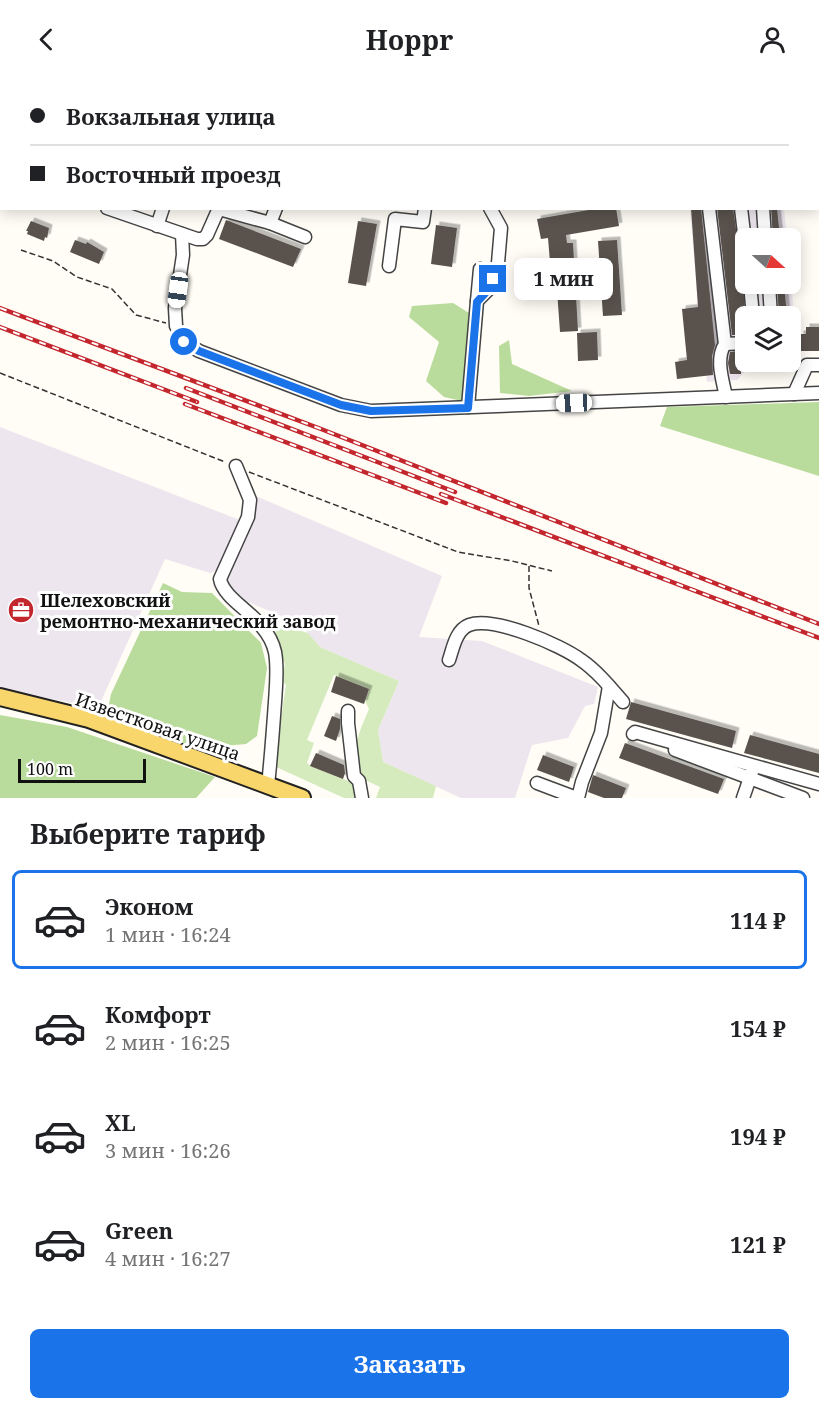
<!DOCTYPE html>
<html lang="ru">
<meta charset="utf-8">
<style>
body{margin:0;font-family:"Noto Serif",serif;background:#f6f6f6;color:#202124;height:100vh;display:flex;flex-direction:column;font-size:22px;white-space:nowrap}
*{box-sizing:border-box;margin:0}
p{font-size:20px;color:#757577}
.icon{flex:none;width:33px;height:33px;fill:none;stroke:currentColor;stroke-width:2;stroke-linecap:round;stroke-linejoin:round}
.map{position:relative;height:720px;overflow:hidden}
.details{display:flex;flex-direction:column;background:#fff;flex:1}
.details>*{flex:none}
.hud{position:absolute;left:0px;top:0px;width:819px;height:132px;box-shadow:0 3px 15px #0003;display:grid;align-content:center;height:132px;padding:0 30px;background:#fff}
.needle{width:39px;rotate:111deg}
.controls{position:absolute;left:735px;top:150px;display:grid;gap:12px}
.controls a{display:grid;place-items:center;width:66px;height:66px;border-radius:9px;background:#fff;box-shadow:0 3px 15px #0003;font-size:30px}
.scale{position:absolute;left:18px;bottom:15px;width:128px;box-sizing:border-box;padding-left:6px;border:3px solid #111;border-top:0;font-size:16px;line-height:21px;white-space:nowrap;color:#111;-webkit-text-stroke:4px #fff;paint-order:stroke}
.end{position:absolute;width:27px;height:27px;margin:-14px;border:8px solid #1a73e8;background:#fff;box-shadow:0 0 0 3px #fff}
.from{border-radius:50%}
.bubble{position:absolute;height:42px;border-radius:9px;background:#fff;box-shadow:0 3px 15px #0003;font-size:20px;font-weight:700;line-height:42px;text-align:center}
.car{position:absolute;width:18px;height:36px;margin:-18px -9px;border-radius:8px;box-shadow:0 0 4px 2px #0007;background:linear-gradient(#fff 24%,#345 0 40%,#fff 0 76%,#345 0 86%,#fff 0)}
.hud b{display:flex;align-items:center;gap:21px;height:57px;font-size:22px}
.hud b+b{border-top:2px solid #e0e0e0}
.hud i{width:15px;height:15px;background:#202124}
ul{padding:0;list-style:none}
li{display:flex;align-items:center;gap:18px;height:99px;margin:0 12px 9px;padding:0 18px;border:3px solid transparent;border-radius:9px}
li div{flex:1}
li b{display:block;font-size:22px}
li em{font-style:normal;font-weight:700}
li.selected{border-color:#1a73e8}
li>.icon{width:54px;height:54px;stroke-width:1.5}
h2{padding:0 30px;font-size:27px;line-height:72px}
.cta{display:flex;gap:12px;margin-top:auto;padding:12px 30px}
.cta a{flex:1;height:69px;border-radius:9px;background:#1a73e8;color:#fff;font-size:24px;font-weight:700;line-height:69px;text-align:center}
header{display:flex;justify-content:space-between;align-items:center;height:78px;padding:0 30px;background:#fff;font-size:27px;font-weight:700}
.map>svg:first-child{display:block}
.industrial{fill:#eee6ef;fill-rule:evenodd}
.green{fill:#d5ebbd}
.forest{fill:#b9dc9c}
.building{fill:#5a524d;filter:url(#shadow)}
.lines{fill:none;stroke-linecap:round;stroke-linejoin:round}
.minor-casing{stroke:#444;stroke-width:15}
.major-casing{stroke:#222;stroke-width:20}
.path{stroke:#333;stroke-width:1.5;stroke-dasharray:6 3;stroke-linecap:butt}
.minor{stroke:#fff;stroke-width:12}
.major{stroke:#f9d66b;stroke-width:16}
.rail-casing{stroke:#c4262e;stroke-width:4.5}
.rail{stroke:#fff;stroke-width:2;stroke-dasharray:7;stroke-linecap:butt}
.route{stroke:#1a73e8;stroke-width:8}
.labels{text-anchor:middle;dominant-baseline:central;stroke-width:6;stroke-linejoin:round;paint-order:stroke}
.poi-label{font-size:18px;font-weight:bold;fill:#111;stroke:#fff;text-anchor:start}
.street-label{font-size:18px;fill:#111;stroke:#fff}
</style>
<header><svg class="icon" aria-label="back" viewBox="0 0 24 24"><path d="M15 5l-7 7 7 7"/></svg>Hoppr<svg class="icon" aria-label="person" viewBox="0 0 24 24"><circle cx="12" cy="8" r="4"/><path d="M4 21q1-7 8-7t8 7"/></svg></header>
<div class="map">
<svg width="819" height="720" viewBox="0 0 819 720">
<defs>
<filter id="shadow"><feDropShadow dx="3.5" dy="-3.5" stdDeviation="0" flood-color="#0004"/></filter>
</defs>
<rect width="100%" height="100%" fill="#fffdf5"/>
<g class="industrial">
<path d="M690,131H784L787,160H746V206H790L791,201L798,292L747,291L737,302L707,304L698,229ZM746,238H790V284H746Z"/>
<polygon points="0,349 240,442 249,415 442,498 419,559 482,563 598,609 594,626 585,628 568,660 532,667 515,720 461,720 383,684 378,652 399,603 320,569 300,546 213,509 222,490 210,495 165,481 98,630 0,611"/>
</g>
<path class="green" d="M283,550L294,551L308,555L320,569L399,603L378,652L383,684L436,708L433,720H376L380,709L361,700C354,664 355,664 369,631L365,623L369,611L334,597L307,662L314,665L307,685L311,688L356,706L359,720H344L274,688L286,607L282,602L285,586L274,556L277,552Z"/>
<g class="forest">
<polygon points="453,225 469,235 462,323 444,319 426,303 439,264 409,239 412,228"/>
<polygon points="509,262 512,286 572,313 529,318 500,315 499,268"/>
<polygon points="819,324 819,398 660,348 667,329"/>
<polygon points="163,505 182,514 212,515 261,565 267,590 257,658 246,666 189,671 116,643 108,631 111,616"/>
<polygon points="0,637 67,649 215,699 196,720 0,720"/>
</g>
<g class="building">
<polygon points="600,130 616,130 619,148 566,157 567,165 573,165 578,253 560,254 555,184 550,184 548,160 541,161 537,141"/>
<polygon points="691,130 701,130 715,267 712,278 713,297 677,301 675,284 687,282 682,231 698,229"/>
<polygon points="717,130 733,130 743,202 746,257 732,257"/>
<polygon points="771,130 777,130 780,160 773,160"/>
<polygon points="226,142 301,171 293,189 219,161"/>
<polygon points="31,143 49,150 47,160 45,159 44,163 27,156 28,153 26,153"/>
<polygon points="358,143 377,146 366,208 348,205"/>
<polygon points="436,147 457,150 452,189 431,186"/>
<polygon points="75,162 86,166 87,164 104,174 99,186 70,174"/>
<polygon points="617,162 622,237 603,238 598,163"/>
<polygon points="777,206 784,206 787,238 779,238"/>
<polygon points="806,249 819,249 819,273 801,273 800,256 806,256"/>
<polygon points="597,254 598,282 578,283 577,255"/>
<polygon points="746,273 746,283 741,283 741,296 730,296 728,285 730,274"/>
<polygon points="336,598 369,611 364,626 331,614"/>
<polygon points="631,624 736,653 732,670 626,641"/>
<polygon points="332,638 340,641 340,651 336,663 324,658"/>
<polygon points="750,657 819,676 819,695 744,675"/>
<polygon points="625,665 724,701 718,716 619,680"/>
<polygon points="316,675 344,687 345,695 343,701 310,688"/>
<polygon points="543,677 574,689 569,704 537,692"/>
<polygon points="593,697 626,710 622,720 604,720 588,714"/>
</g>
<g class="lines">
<defs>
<g id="minor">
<polyline points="102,0 106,2"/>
<polyline points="431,0 431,2"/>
<polyline points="804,0 805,2"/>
<polyline points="487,2 487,0"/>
<polyline points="732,2 733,0"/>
<polyline points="818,13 819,13"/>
<polyline points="0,48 2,48"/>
<polyline points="0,90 2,91"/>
<polyline points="107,130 197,161 203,161 207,157 219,130"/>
<polyline points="709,130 725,266 746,265"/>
<polyline points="741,130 746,172"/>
<polyline points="763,130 765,160"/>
<polyline points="219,131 270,145 276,130"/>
<polyline points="270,145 305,159"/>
<polyline points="157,148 163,130"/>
<polyline points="182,156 183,177 175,230 176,248 184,264 199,273 341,327 371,333 819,315"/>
<polyline points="389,188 395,141 423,144 425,130"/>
<polyline points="750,206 753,238"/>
<polyline points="769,206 771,238"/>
<polyline points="477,223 480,191"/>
<path d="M725,266C715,281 723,303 726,319"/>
<polyline points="794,316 807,287 819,287"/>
<polyline points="468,329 477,223 489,211 498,185 501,150 490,130"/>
<path d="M236,388L250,422L248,439L220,501C223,519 252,534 262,549C268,556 273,565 275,574C278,590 276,608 275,624C273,652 271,680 268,707"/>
<path d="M449,582C453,570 456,552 469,547C494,538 561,567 581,582C597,593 610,609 623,624"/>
<polyline points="348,633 348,645 354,698 359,703 362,720"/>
<polyline points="633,656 635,654 819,706"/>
<polyline points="675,672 803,720"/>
<polyline points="537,705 577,720"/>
<polyline points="578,720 582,704 601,655 609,608"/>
<polyline points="743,720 752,694"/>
</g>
<polyline id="major" points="0,619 89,641 302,720"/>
</defs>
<use href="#minor" class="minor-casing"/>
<use href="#major" class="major-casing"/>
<g class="path">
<polyline points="46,2 47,0"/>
<polyline points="290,2 291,0"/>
<polyline points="21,172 53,183 77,199 112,211 136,237 166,245"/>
<polyline points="0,295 225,384"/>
<polyline points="249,394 458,474 512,483 552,493"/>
<polyline points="529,488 529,510 539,548"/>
</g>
<use href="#minor" class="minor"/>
<use href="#major" class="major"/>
<defs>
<g id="rail">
<polyline points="0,230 321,351 819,546"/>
<polyline points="0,249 197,324"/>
<polyline points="186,310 455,414"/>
<polyline points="185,326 446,425"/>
<polyline points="441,416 819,560"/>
</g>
</defs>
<use href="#rail" class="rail-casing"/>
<use href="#rail" class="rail"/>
</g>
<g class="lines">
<polyline class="route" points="184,264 199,273 341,327 371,333 468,330 477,224 489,211 493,201"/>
</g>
<defs>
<symbol id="office-disc" viewBox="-11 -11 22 22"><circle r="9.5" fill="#c4262e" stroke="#fff"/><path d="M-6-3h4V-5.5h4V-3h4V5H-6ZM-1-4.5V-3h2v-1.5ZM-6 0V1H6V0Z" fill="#fff"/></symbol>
</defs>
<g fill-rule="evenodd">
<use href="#office-disc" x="6" y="517" width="30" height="30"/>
</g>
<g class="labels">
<g class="poi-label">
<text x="40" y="522">Шелеховский<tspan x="40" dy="21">ремонтно-механический завод</tspan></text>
</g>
<g class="street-label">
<text transform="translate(158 648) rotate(19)">Известковая улица</text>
</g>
</g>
</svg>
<div class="controls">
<a><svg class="needle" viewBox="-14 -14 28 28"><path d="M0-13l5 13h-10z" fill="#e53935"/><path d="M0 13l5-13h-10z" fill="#757577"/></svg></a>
<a><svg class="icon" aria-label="layers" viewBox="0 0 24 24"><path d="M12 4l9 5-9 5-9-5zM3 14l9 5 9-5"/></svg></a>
</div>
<div class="scale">100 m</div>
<i class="end from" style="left:184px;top:264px"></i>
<i class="end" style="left:493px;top:201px"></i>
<div class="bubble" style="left:514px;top:180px;width:99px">1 мин</div>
<i class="car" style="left:178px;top:212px;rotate:188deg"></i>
<i class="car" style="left:574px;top:325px;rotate:268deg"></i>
<div class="hud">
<b><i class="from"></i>Вокзальная улица</b>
<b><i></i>Восточный проезд</b>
</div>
</div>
<section class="details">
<h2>Выберите тариф</h2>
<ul>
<li class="selected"><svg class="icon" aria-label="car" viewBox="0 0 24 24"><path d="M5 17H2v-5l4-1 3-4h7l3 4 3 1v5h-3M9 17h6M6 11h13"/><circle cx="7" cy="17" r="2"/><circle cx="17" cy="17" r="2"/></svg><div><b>Эконом</b><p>1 мин · 16:24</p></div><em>114 ₽</em></li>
<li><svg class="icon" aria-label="car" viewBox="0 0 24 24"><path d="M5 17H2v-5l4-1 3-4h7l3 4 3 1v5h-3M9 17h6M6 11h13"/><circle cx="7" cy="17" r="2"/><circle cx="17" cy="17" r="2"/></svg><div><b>Комфорт</b><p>2 мин · 16:25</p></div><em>154 ₽</em></li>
<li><svg class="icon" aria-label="car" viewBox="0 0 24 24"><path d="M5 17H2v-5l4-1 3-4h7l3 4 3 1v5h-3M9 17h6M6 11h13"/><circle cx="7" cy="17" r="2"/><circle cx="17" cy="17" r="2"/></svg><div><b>XL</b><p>3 мин · 16:26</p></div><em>194 ₽</em></li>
<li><svg class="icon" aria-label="car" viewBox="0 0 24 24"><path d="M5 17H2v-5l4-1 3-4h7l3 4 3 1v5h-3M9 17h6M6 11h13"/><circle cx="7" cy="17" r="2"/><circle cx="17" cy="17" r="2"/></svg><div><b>Green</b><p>4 мин · 16:27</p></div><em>121 ₽</em></li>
</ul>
<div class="cta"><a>Заказать</a></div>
</section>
